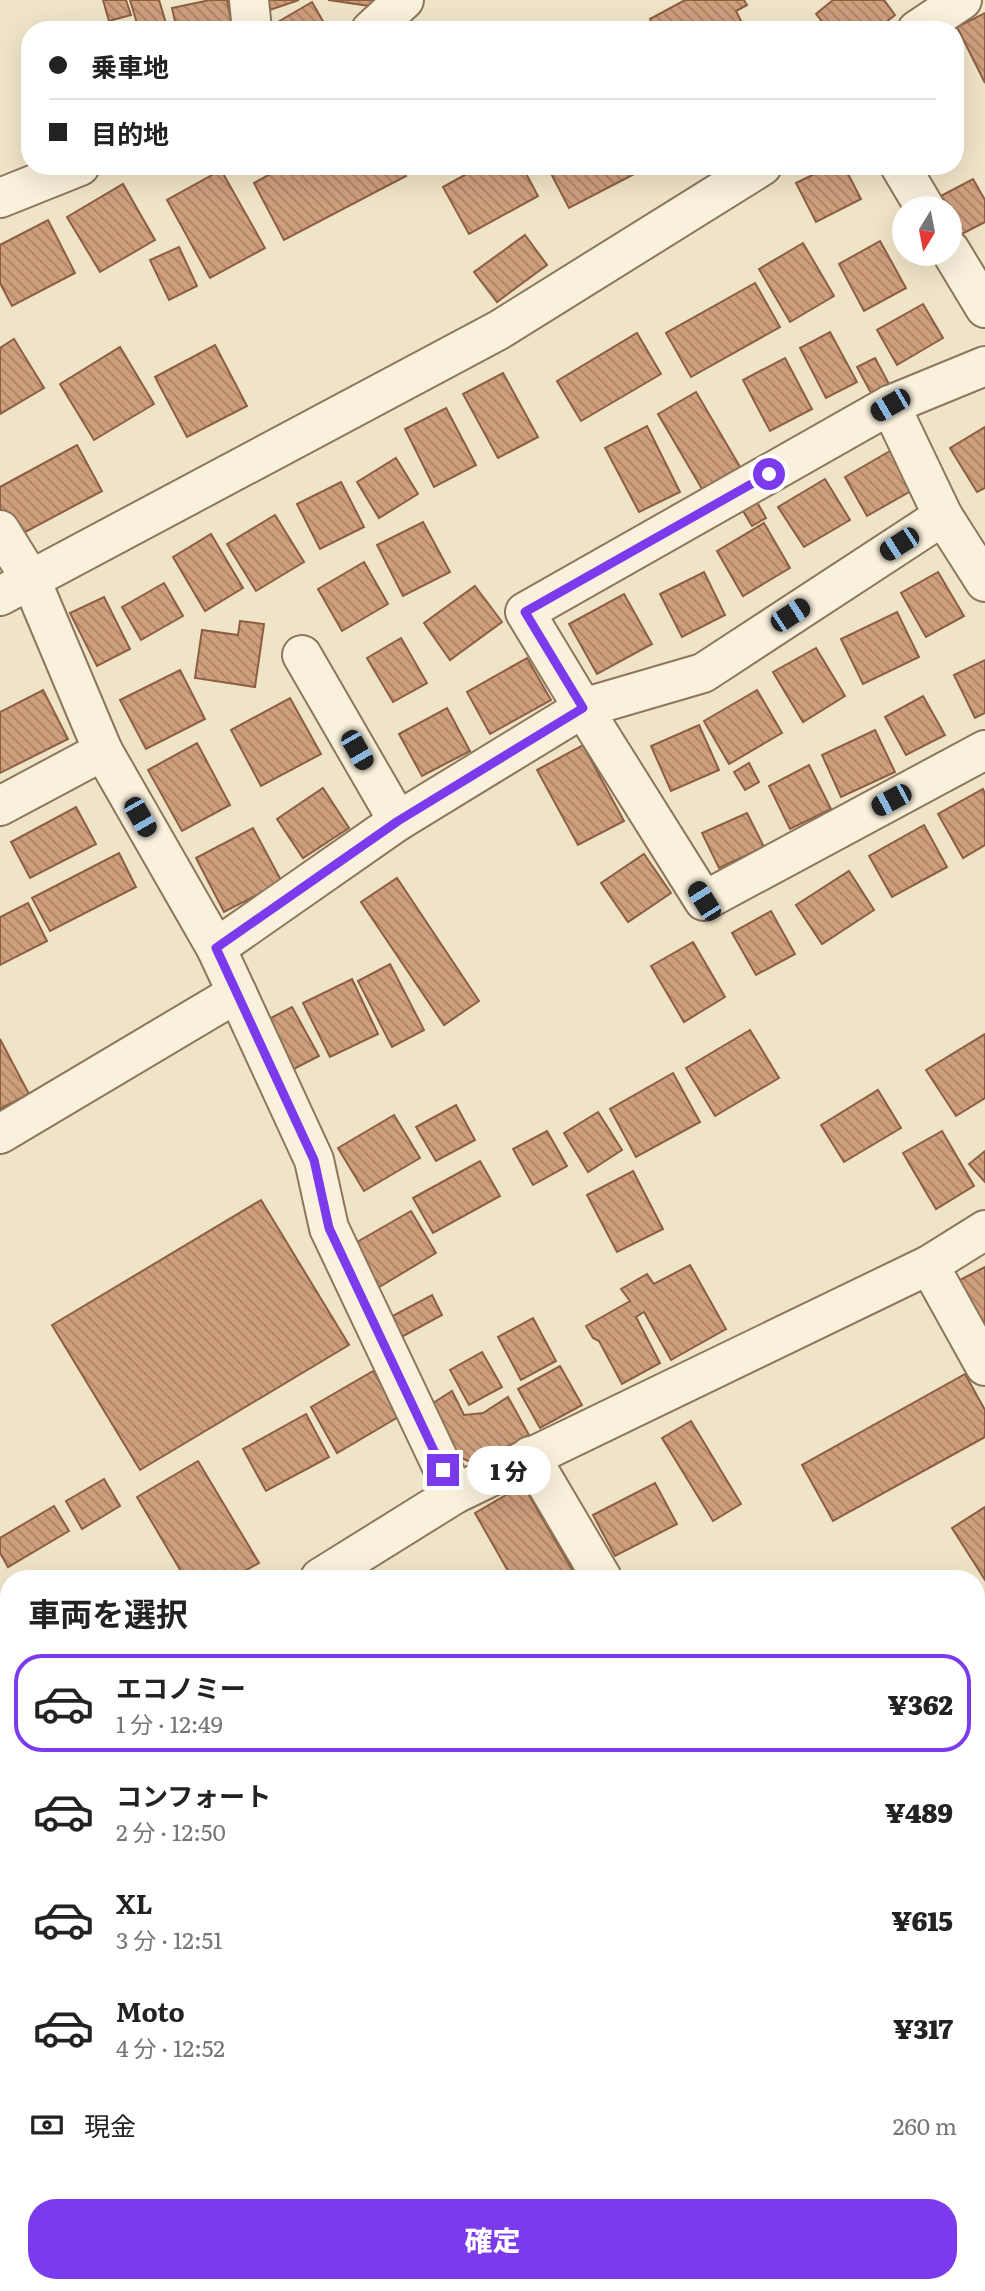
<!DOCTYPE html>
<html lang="ja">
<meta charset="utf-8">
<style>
body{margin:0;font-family:Literata,"Noto Sans JP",serif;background:#f2f2f2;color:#222;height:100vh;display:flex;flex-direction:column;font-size:26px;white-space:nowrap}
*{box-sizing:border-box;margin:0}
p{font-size:23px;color:#767676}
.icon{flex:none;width:38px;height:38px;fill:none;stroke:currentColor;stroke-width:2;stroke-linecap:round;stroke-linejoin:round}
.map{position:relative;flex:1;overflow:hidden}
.details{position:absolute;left:0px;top:1570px;width:985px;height:723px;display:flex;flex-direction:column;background:#fff;border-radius:28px 28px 0 0;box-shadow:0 7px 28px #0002}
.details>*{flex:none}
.guide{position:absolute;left:21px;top:21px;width:943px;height:154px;border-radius:28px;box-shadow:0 7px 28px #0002;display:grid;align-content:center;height:154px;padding:0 28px;background:#fff}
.needle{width:46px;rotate:190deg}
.tools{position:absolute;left:892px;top:196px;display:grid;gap:14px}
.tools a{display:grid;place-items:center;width:70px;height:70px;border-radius:50%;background:#fff;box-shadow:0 7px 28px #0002;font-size:35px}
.end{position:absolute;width:32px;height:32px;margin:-16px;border:9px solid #7c3aed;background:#fff;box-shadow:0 0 0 4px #fff}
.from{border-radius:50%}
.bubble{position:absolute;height:49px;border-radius:24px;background:#fff;box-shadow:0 7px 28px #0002;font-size:23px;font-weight:800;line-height:49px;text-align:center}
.car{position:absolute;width:21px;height:42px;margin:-21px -10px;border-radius:9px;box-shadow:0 0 5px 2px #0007;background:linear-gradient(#222 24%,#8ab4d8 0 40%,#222 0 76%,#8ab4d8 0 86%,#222 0)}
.guide b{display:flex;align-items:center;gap:24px;height:66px;font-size:26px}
.guide b+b{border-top:2px solid #e0e0e0}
.guide i{width:18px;height:18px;background:#222}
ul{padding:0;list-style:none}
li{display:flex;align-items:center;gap:21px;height:98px;margin:0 14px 10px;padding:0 14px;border:4px solid transparent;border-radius:28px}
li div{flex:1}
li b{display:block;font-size:26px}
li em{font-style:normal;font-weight:800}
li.selected{border-color:#7c3aed}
li>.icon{width:63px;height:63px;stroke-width:1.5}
h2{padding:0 28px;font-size:32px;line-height:84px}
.pay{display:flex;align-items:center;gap:18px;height:77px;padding:0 28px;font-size:26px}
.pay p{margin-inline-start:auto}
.action{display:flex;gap:14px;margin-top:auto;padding:14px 28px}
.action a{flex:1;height:80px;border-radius:28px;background:#7c3aed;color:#fff;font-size:28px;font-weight:800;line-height:80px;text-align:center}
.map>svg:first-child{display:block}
.building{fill:url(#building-back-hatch);stroke:#8d5f41;stroke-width:2}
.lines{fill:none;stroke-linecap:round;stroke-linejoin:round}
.minor-casing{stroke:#8d765c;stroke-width:42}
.minor{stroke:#faf1dc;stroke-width:38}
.route{stroke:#7c3aed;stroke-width:9}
</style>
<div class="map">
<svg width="985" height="2291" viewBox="0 0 985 2291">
<defs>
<pattern id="building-back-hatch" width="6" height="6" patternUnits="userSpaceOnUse" patternTransform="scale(1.75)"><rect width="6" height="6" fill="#cf9f7d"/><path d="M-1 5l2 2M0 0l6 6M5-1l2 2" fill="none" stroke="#a98266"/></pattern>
</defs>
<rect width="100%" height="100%" fill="#f0e4c8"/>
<g class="building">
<polygon points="103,0 126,0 131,15 109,21"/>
<polygon points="130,0 159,0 166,23 139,30"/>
<polygon points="210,0 227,0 233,30 177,30 172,8"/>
<polygon points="263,0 299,0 264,12"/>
<polygon points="328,0 378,0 377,7"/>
<polygon points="685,0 744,0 747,5 736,11 745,29 656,30 650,19"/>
<polygon points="833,0 884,0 895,15 876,30 829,30 816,14"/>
<polygon points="312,2 328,30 280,30 276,23"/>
<polygon points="985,13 985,83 957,27"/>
<polygon points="285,166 401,166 406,176 284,240 254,183"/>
<polygon points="481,166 522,166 538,196 469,234 443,187"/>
<polygon points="547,166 640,166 642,170 569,208"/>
<polygon points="831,166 844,166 861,199 816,222 796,183"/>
<polygon points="221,170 265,248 210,278 167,200"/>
<polygon points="973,179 985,200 985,222 958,236 950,223 950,208 942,208 937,198"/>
<polygon points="123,184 155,240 100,272 67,217"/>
<polygon points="48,220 75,273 12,306 0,283 0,245"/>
<polygon points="525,235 547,265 497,302 474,272"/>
<polygon points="880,241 906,288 864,311 839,264"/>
<polygon points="803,243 834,296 790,322 759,269"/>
<polygon points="179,247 197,286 169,300 150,260"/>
<polygon points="755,283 780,327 691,377 666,333"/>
<polygon points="923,304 943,338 897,365 877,330"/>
<polygon points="830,332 857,382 826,398 800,348"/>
<polygon points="637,333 661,374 581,421 557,381"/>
<polygon points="14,339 44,388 0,414 0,348"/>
<polygon points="215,345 247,406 187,437 155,377"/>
<polygon points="120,347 154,404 94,440 60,384"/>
<polygon points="785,358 812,409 770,431 743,380"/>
<polygon points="875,358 889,384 871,393 857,367"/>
<polygon points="503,373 538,437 498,458 463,394"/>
<polygon points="696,392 740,467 702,489 658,414"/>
<polygon points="446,408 476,465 434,487 405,429"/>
<polygon points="647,426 680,492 639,512 605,448"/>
<polygon points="985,427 985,488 977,492 950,448"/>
<polygon points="77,445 102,491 16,537 0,508 0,487"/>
<polygon points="895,448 918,487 867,516 845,477"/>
<polygon points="396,458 418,494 379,518 357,482"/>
<polygon points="825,479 850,520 804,547 778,507"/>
<polygon points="341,482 364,527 320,549 297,504"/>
<polygon points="757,502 766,518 752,526 743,511"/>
<polygon points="275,515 304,562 256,591 227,544"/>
<polygon points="423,522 450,572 403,596 377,545"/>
<polygon points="764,523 790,568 743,596 717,551"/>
<polygon points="211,534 243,588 205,611 173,557"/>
<polygon points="364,562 388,604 342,631 318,589"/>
<polygon points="704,572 725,615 682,637 660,594"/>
<polygon points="938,572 964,616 926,637 901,593"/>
<polygon points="164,583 183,616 141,640 122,607"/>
<polygon points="475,586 502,622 450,660 424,623"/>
<polygon points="624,594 652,644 597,674 569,624"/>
<polygon points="104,597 130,649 97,666 70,613"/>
<polygon points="897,612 919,657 863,684 841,639"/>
<polygon points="240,621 264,624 255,687 195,678 202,630 238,635"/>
<polygon points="401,638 427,683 393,702 367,658"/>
<polygon points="816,648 845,696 803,722 773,672"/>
<polygon points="527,658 551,700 490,734 467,692"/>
<polygon points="985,660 985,713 975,718 954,675"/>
<polygon points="180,670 205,719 146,749 120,700"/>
<polygon points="43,690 68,739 0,773 0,712"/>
<polygon points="757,690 782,733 729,764 704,721"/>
<polygon points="923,696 945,735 906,755 885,717"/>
<polygon points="290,698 321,754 261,786 231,730"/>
<polygon points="447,708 470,751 422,776 399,734"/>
<polygon points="699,725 719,770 671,791 651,746"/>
<polygon points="875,730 895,772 841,797 822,755"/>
<polygon points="197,743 230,805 182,831 148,770"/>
<polygon points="583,745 624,821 578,845 537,770"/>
<polygon points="749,763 759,782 745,790 734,772"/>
<polygon points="809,765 831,809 790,829 769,786"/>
<polygon points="323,788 349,828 303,858 277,819"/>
<polygon points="983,789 985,794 985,845 963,858 938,814"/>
<polygon points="76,807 96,844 30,878 11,842"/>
<polygon points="747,813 764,847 719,868 702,833"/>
<polygon points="924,825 947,867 892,897 869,856"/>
<polygon points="253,828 282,882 224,912 196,858"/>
<polygon points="119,853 136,887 50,931 32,898"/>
<polygon points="644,854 671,893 628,922 601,883"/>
<polygon points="849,871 874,910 822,944 796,905"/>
<polygon points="397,878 479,1001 444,1025 361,902"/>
<polygon points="28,903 47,941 0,965 0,917"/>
<polygon points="771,911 795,954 756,975 732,933"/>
<polygon points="693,942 725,997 684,1022 651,966"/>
<polygon points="390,964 424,1030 392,1047 358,981"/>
<polygon points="352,979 378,1034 330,1057 303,1003"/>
<polygon points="292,1007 319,1056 292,1070 265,1021"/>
<polygon points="750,1030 779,1078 715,1116 686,1068"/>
<polygon points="985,1034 985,1098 956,1116 926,1070"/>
<polygon points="0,1039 29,1094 0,1109"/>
<polygon points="673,1073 700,1122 636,1157 610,1109"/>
<polygon points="878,1090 901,1128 844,1162 821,1125"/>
<polygon points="456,1105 475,1140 436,1161 416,1127"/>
<polygon points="598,1112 622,1150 588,1172 564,1133"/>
<polygon points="394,1115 420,1158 364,1191 338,1148"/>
<polygon points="547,1131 567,1166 533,1185 513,1149"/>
<polygon points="942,1131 974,1186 936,1209 903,1153"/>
<polygon points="985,1151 985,1182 969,1164"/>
<polygon points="480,1161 500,1196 433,1233 413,1198"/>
<polygon points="633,1171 663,1229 617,1252 587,1195"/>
<polygon points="261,1200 349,1345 140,1470 52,1325"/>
<polygon points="411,1211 436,1253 376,1289 350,1246"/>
<polygon points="690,1265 726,1329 671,1360 644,1312 636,1317 660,1363 622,1384 599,1341 593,1338 586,1326 630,1301 621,1289 647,1274 654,1284"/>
<polygon points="985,1267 985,1329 958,1281"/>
<polygon points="432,1295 442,1315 398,1339 387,1319"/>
<polygon points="533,1318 556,1361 521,1380 498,1337"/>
<polygon points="482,1352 502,1387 469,1405 450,1370"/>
<polygon points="560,1366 582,1405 540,1428 518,1389"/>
<polygon points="373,1371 400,1416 337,1453 311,1407"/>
<polygon points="965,1374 985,1410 985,1437 833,1521 802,1465"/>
<polygon points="452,1391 464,1415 483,1413 508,1397 529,1435 475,1464 459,1457 430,1405"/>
<polygon points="306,1414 329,1457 266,1491 243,1449"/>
<polygon points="691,1421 741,1504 713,1521 662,1438"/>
<polygon points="198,1461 259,1563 232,1578 185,1578 137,1497"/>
<polygon points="104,1479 120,1506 82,1529 66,1501"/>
<polygon points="655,1483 677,1524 615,1556 593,1515"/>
<polygon points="523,1485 577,1578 512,1578 475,1513"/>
<polygon points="54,1506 69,1531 8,1567 0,1553 0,1538"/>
<polygon points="985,1507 985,1580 952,1528"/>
<polygon points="9,1654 9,1683 0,1688 0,1660"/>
<polygon points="9,1692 9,1738 0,1725 0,1698"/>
<polygon points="6,1941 9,1946 9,1971 0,1976 0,1944"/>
<polygon points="976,2012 985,2025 985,2046 976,2051"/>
<polygon points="6,2132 9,2137 9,2186 0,2191 0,2135"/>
<polygon points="9,2195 9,2238 0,2243 0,2200"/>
<polygon points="982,2281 985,2291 967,2291"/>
<polygon points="76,2284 195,2284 184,2291 65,2291"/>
<polygon points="423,2284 463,2284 453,2291 429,2291"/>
<polygon points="464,2284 522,2284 525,2287 519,2291 469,2291"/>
<polygon points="556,2284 629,2284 630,2286 621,2291 560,2291"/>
<polygon points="840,2284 919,2284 924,2291 845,2291"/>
</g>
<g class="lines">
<defs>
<g id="minor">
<polyline points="249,0 252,30"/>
<polyline points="371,30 404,0"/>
<polyline points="917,30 962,0"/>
<polyline points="900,166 925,208"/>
<polyline points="0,198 80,166"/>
<polyline points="950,250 985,308"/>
<polyline points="985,366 890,405 525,612 583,708 704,901 985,750"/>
<polyline points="890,405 943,516 985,582"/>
<polyline points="0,530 31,580 103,751 216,948 237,993 314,1160 329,1228 455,1494"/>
<polyline points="0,596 499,330 762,166"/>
<polyline points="302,655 398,821"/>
<polyline points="0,806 103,751"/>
<polyline points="216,948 398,821 583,708 703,673 943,516"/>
<polyline points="0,1134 237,993"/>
<polyline points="929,1265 985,1366"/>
<polyline points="530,1456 602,1578"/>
<polyline points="320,1578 455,1494 929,1265 985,1230"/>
<polyline points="0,1770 9,1765"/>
<polyline points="0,1845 9,1859"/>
<polyline points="976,2203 985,2216"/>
<polyline points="278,2284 283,2291"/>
<polyline points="365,2284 370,2291"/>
<polyline points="323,2291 334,2284"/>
</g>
</defs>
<use href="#minor" class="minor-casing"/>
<use href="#minor" class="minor"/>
</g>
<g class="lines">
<polyline class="route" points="443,1470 329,1228 314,1160 216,948 398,821 583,708 525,612 769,474"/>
</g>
</svg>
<div class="tools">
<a><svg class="needle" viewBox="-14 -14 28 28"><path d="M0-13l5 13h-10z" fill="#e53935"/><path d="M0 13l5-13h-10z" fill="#767676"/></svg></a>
</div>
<i class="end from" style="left:769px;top:474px"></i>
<i class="end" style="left:443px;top:1470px"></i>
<div class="bubble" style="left:467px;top:1446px;width:84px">1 分</div>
<i class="car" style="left:890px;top:405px;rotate:240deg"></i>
<i class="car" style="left:899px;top:544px;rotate:237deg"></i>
<i class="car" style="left:790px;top:615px;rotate:57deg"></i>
<i class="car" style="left:357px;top:750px;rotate:150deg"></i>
<i class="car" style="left:891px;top:800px;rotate:242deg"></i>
<i class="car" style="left:140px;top:817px;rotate:150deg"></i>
<i class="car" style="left:704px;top:901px;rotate:328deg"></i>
<div class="guide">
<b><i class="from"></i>乗車地</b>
<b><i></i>目的地</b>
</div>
<section class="details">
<h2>車両を選択</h2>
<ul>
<li class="selected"><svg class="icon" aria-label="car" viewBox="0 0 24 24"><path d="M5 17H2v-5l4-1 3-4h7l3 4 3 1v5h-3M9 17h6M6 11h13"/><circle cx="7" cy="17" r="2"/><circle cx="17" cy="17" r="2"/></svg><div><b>エコノミー</b><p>1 分 · 12:49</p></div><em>¥362</em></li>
<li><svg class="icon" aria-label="car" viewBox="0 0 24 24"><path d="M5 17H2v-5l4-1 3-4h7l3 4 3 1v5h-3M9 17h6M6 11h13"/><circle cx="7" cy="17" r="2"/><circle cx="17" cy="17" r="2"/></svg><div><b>コンフォート</b><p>2 分 · 12:50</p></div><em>¥489</em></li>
<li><svg class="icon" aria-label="car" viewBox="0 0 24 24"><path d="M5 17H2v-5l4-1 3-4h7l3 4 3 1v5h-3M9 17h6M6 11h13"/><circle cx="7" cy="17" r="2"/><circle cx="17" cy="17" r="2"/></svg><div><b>XL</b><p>3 分 · 12:51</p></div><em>¥615</em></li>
<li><svg class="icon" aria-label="car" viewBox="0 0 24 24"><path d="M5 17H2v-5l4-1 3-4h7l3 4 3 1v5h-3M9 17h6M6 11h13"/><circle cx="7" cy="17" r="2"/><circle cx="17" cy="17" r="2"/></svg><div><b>Moto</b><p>4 分 · 12:52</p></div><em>¥317</em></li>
</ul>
<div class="pay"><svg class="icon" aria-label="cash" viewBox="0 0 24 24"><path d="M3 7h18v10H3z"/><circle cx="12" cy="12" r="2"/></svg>現金<p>260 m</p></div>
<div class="action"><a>確定</a></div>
</section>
</div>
